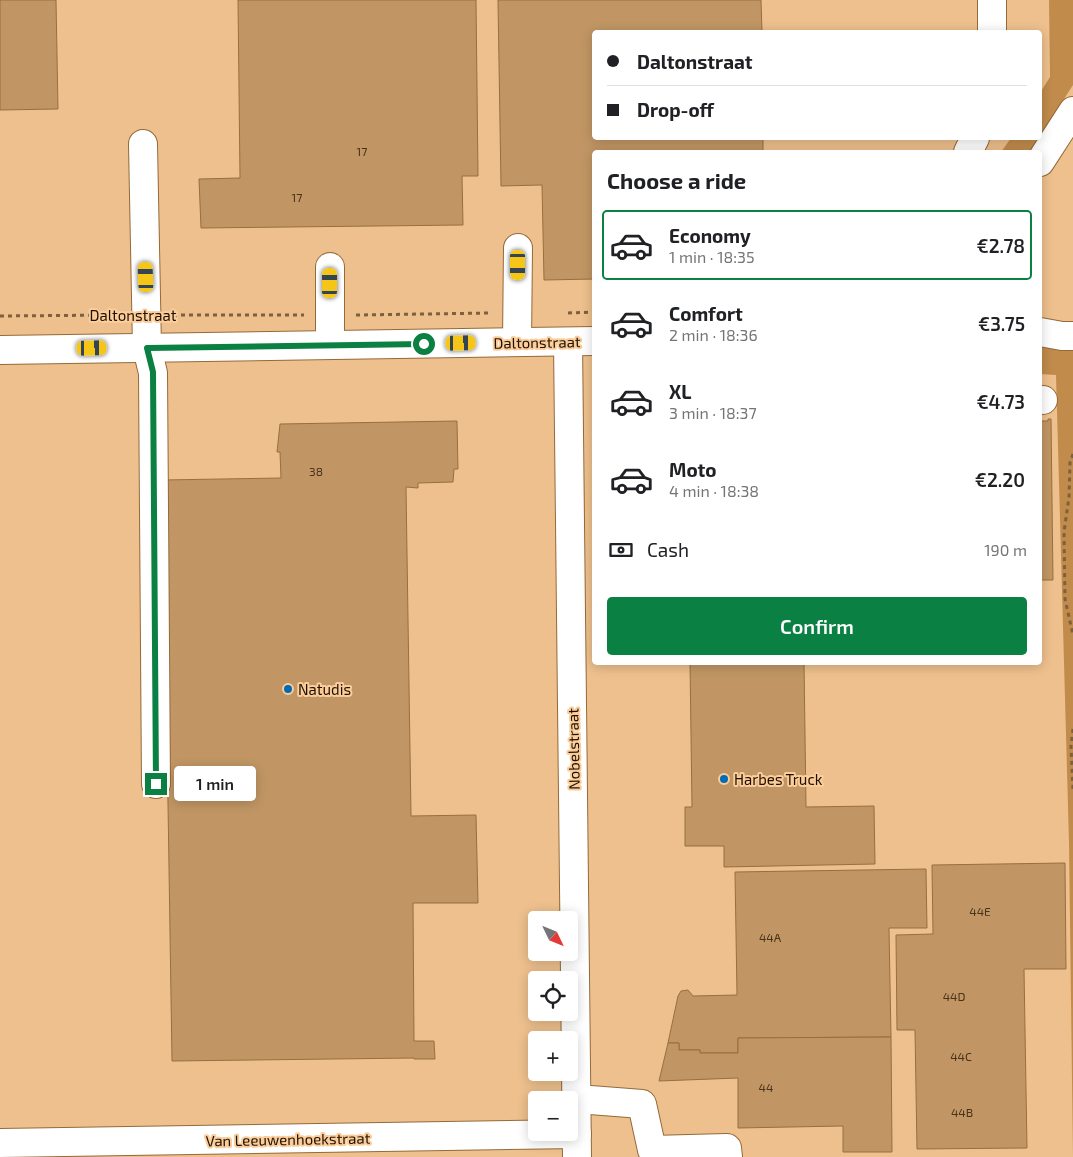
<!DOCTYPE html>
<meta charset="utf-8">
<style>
body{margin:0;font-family:"Exo 2",sans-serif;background:#f2f2f2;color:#202124;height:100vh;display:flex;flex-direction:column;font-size:19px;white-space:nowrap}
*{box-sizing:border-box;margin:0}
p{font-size:16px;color:#757577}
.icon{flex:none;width:28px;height:28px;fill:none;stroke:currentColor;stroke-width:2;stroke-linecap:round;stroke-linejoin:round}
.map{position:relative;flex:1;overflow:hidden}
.drawer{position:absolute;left:592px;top:150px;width:450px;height:515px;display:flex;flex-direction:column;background:#fff;border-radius:5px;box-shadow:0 2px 12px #0003}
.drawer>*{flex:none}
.banner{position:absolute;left:592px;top:30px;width:450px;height:110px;border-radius:5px;box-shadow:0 2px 12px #0003;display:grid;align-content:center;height:110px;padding:0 15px;background:#fff}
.needle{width:32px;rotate:133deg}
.tools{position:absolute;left:528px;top:911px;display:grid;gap:10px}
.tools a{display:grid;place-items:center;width:50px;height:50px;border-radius:5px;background:#fff;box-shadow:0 2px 12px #0003;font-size:25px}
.end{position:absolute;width:22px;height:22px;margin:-11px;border:6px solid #0b8043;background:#fff;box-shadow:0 0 0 2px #fff}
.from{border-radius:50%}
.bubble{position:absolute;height:35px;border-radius:5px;background:#fff;box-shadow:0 2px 12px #0003;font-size:16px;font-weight:600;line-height:35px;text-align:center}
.car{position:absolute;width:15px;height:30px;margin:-15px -8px;border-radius:6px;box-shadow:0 0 4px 1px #0007;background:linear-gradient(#f5c518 24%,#345 0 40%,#f5c518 0 76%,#345 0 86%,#f5c518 0)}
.banner b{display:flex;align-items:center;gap:18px;height:48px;font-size:19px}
.banner b+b{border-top:1px solid #e0e0e0}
.banner i{width:12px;height:12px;background:#202124}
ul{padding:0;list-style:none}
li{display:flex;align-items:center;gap:15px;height:70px;margin:0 10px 8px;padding:0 5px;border:2px solid transparent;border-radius:5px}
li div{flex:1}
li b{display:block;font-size:19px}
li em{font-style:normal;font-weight:600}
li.selected{border-color:#0b8043}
li>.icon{width:45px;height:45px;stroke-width:1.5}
h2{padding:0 15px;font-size:22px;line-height:60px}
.pay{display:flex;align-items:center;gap:12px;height:55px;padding:0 15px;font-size:19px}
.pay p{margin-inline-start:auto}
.cta{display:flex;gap:10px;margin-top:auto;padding:10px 15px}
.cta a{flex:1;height:58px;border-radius:5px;background:#0b8043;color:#fff;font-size:20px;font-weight:600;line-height:58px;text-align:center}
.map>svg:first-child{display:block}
.green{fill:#c18b4b}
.building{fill:#c19664;stroke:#986f3e}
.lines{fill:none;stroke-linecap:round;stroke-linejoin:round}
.minor-casing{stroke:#946a39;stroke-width:30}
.path{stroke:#7d6040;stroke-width:3;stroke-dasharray:4 4;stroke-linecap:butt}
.minor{stroke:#fff;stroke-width:28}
.route{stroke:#0b8043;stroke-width:6}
.poi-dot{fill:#016bb7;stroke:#fbcd9a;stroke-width:2}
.labels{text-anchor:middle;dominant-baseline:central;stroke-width:4;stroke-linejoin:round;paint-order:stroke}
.number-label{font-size:12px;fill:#483219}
.street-label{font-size:15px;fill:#1f1000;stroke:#fbcd9a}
.poi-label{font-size:15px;fill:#1f1000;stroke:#fbcd9a;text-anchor:start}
</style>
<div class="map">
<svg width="1073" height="1157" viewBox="0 0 1073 1157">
<rect width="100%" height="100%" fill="#eec08d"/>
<g class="green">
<polygon points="1049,0 1073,0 1073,85 1040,136 1040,93 1050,77"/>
<polygon points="1011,138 1039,138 1029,152 1001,152"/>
<polygon points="1040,345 1073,348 1073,1157 1069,842 1056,375 1040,374"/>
</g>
<g class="building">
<polygon points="0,0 56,0 58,109 0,110"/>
<polygon points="238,0 476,0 478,176 462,176 463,225 201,228 199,179 240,178"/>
<polygon points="498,0 761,0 762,32 595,32 595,138 763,138 763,152 595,152 595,279 544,280 542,185 501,186"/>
<polygon points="1048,419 1051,419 1053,580 1040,580 1040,421 1048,421"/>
<polygon points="457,421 458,469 454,469 453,482 418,483 418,488 406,487 411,816 476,815 478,903 413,903 414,1041 434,1041 435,1059 414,1059 414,1058 172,1061 163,480 281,478 280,452 277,452 280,424"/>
<polygon points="690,662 804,662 806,807 874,806 875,864 724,867 724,846 685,846 685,807 692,807"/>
<polygon points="1065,863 1066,969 1024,969 1027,1148 917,1149 915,1030 897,1030 896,935 933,934 932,865"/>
<polygon points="926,869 927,928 889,928 891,1037 738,1038 738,1053 700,1053 700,1050 679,1050 679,1043 668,1043 678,996 681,991 688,990 693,996 737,995 735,872"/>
<polygon points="891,1037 892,1152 843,1152 843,1126 738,1128 738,1078 659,1081 668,1043 679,1043 679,1050 700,1050 700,1053 738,1053 738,1038"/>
</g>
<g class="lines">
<defs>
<g id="minor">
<polyline points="992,32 992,0"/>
<polyline points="143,144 147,348 153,373 156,784"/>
<polyline points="968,152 975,138"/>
<polyline points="1040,162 1073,111"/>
<polyline points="330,267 330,345"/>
<polyline points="1040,332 1062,336 1073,336"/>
<polyline points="517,342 518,248"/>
<polyline points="568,342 577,1157"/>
<polyline points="0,350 595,341"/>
<polyline points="1040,400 1043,400"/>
<polyline points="577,1099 642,1104 652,1150 727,1148 728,1157"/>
<polyline points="0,1143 577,1134"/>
</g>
</defs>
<use href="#minor" class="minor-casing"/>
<g class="path">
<polyline points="568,313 595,312"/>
<polyline points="173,315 304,315"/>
<polyline points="356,315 492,313"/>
<polyline points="0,316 119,315"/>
<polyline points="1073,454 1070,463 1069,497 1064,532 1065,599 1073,635"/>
<polyline points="1073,729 1071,746 1073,789"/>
</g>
<use href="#minor" class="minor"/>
</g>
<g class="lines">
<polyline class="route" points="156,784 153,372 147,348 424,344"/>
</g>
<g class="poi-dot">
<circle cx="288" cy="689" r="5"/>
<circle cx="724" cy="779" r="5"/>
</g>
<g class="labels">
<g class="number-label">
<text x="362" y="151">17</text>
<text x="297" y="197">17</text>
<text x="316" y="471">38</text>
<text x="980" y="911">44E</text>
<text x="770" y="937">44A</text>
<text x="954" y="996">44D</text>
<text x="961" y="1056">44C</text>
<text x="766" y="1087">44</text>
<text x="962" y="1112">44B</text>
</g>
<g class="street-label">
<text x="133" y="315">Daltonstraat</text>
<text transform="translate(537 342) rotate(-1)">Daltonstraat</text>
<text transform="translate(573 749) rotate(-91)">Nobelstraat</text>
<text transform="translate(288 1139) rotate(-1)">Van Leeuwenhoekstraat</text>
</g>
<g class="poi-label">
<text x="298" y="689">Natudis</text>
<text x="734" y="779">Harbes Truck</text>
</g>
</g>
</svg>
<div class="tools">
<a><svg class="needle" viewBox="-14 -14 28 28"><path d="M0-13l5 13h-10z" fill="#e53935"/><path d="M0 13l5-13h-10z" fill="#757577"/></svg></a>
<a><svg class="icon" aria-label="locate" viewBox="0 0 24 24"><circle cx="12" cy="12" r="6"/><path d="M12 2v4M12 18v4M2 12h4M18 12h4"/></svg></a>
<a>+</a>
<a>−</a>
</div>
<i class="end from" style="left:424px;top:344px"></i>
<i class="end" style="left:156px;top:784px"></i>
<div class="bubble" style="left:174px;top:766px;width:82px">1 min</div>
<i class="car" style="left:518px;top:265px;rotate:180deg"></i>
<i class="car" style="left:146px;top:277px;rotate:358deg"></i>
<i class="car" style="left:330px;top:283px;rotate:0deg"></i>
<i class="car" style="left:461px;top:343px;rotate:89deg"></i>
<i class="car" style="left:92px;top:348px;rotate:89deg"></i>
<div class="banner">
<b><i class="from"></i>Daltonstraat</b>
<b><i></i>Drop-off</b>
</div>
<section class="drawer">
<h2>Choose a ride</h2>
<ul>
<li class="selected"><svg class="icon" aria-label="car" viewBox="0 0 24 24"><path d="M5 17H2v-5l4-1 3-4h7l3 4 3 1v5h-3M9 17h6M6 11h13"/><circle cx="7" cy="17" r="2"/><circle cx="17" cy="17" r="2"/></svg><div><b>Economy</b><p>1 min · 18:35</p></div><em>€2.78</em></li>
<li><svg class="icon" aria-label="car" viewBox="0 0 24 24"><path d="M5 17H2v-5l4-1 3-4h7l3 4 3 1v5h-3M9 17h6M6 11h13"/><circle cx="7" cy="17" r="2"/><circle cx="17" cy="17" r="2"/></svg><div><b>Comfort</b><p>2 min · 18:36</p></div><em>€3.75</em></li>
<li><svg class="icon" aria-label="car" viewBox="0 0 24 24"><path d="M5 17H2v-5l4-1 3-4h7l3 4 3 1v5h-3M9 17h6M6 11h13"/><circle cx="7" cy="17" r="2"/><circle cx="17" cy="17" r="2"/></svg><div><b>XL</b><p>3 min · 18:37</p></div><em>€4.73</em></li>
<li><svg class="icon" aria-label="car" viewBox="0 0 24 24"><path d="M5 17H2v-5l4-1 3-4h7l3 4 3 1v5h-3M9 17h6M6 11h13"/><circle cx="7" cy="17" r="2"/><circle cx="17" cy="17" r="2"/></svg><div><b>Moto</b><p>4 min · 18:38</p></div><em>€2.20</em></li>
</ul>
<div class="pay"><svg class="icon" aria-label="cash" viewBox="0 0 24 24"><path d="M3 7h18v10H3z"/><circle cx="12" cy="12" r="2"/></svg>Cash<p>190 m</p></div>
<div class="cta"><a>Confirm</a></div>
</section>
</div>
